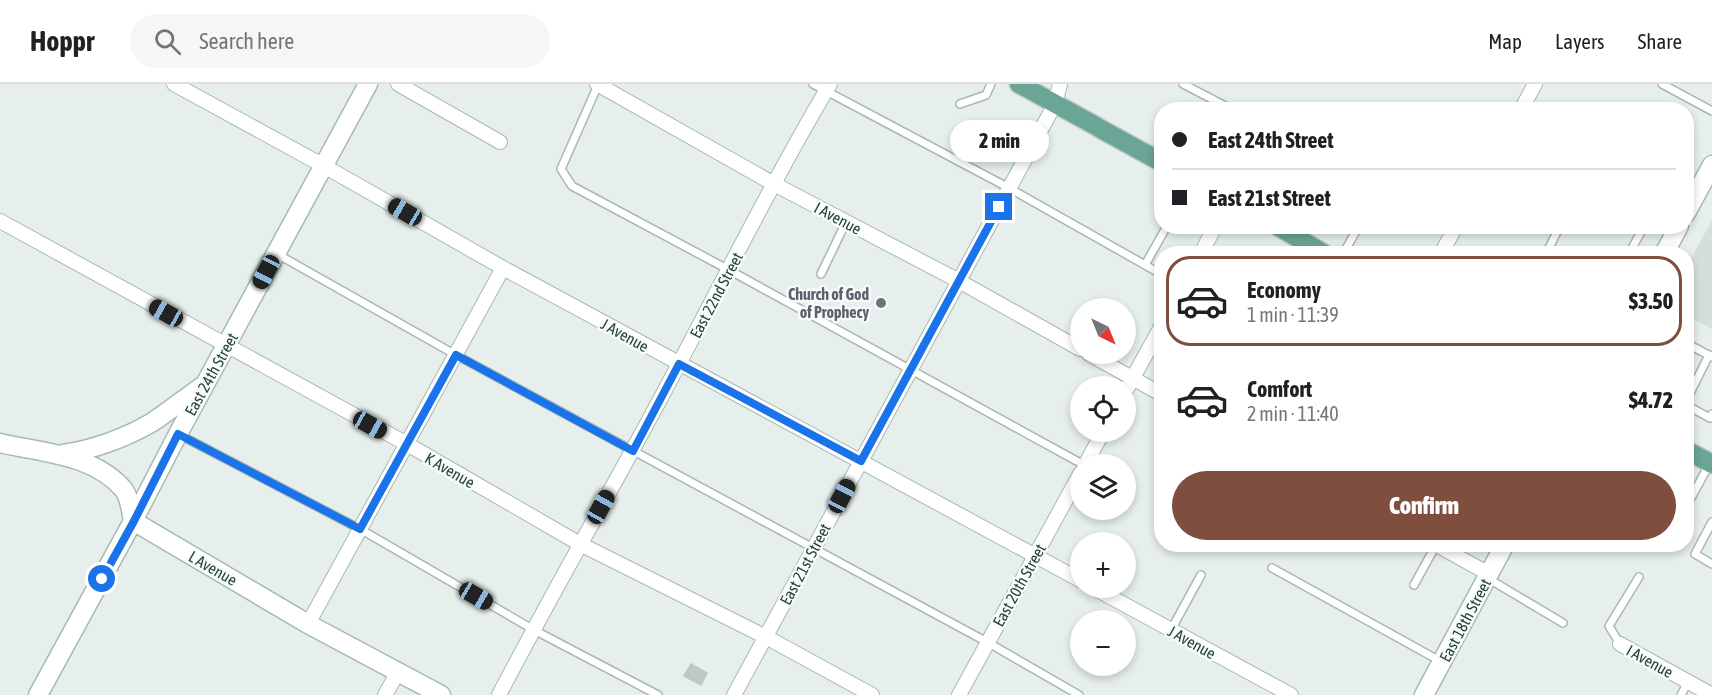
<!DOCTYPE html>
<meta charset="utf-8">
<style>
body{margin:0;font-family:"Asap Condensed",sans-serif;background:#f6f6f6;color:#202124;height:100vh;display:flex;flex-direction:column;font-size:22px;white-space:nowrap}
*{box-sizing:border-box;margin:0}
p{font-size:20px;color:#757577}
.icon{flex:none;width:33px;height:33px;fill:none;stroke:currentColor;stroke-width:2;stroke-linecap:round;stroke-linejoin:round}
.map{position:relative;flex:1;overflow:hidden}
.details{position:absolute;left:1154px;top:162px;width:540px;height:306px;display:flex;flex-direction:column;background:#fff;border-radius:24px;box-shadow:0 3px 9px #0003}
.details>*{flex:none}
.banner{position:absolute;left:1154px;top:18px;width:540px;height:132px;border-radius:24px;box-shadow:0 3px 9px #0003;display:grid;align-content:center;height:132px;padding:0 18px;background:#fff}
.needle{width:39px;rotate:137deg}
.controls{position:absolute;left:1070px;top:214px;display:grid;gap:12px}
.controls a{display:grid;place-items:center;width:66px;height:66px;border-radius:50%;background:#fff;box-shadow:0 3px 9px #0003;font-size:30px}
.end{position:absolute;width:27px;height:27px;margin:-14px;border:8px solid #1a73e8;background:#fff;box-shadow:0 0 0 3px #fff}
.from{border-radius:50%}
.bubble{position:absolute;height:42px;border-radius:21px;background:#fff;box-shadow:0 3px 9px #0003;font-size:20px;font-weight:800;line-height:42px;text-align:center}
.car{position:absolute;width:18px;height:36px;margin:-18px -9px;border-radius:8px;box-shadow:0 0 4px 2px #0007;background:linear-gradient(#222 24%,#8ab4d8 0 40%,#222 0 76%,#8ab4d8 0 86%,#222 0)}
.banner b{display:flex;align-items:center;gap:21px;height:57px;font-size:22px}
.banner b+b{border-top:2px solid #e0e0e0}
.banner i{width:15px;height:15px;background:#202124}
ul{padding:10px 0 0;list-style:none}
li{display:flex;align-items:center;gap:18px;height:90px;margin:0 12px 9px;padding:0 6px;border:3px solid transparent;border-radius:24px}
li div{flex:1}
li b{display:block;font-size:22px}
li em{font-style:normal;font-weight:800}
li.current{border-color:#7f4e3f}
li>.icon{width:54px;height:54px;stroke-width:1.5}
.action{display:flex;gap:12px;margin-top:auto;padding:12px 18px}
.action a{flex:1;height:69px;border-radius:36px;background:#7f4e3f;color:#fff;font-size:24px;font-weight:800;line-height:69px;text-align:center}
header{display:flex;align-items:center;gap:36px;box-sizing:border-box;height:84px;padding:0 30px;background:#fff;border-bottom:2px solid #e0e0e0}
header strong{font-size:28px}
nav{display:flex;gap:33px;margin-inline-start:auto;font-size:21px}
.search{width:420px;height:54px;background:#f6f6f6;display:flex;align-items:center;gap:15px;box-sizing:border-box;padding:0 21px;border-radius:33px;color:#757577;font-size:22px}
.map>svg:first-child{display:block}
.built{fill:#d4dfda}
.building{fill:#bbcac4;stroke:#b8c9c2;stroke-width:1.5}
.lines{fill:none;stroke-linecap:round;stroke-linejoin:round}
.lane-casing{stroke:#a8b8b2;stroke-width:10}
.street-casing{stroke:#a8b8b2;stroke-width:16}
.secondary-casing{stroke:#a4bbb3;stroke-width:21}
.primary-casing{stroke:#c2cac8;stroke-width:21}
.lane{stroke:#fff;stroke-width:7}
.street{stroke:#fff;stroke-width:14}
.secondary{stroke:#fff;stroke-width:18}
.primary{stroke:#6aa596;stroke-width:18}
.route{stroke:#1a73e8;stroke-width:8}
.worship-dot{fill:#6b7280;stroke:#f7fbf9;stroke-width:2}
.labels{text-anchor:middle;dominant-baseline:central;stroke-width:5;stroke-linejoin:round;paint-order:stroke}
.street-label{font-size:16px;fill:#24423a;stroke:#f7fbf9}
.worship-label{font-size:16px;font-weight:bold;fill:#5b616d;stroke:#f7fbf9;text-anchor:end}
</style>
<header>
<strong>Hoppr</strong>
<div class="search"><svg class="icon" aria-label="search" viewBox="0 0 24 24"><circle cx="10" cy="10" r="6"/><path d="M15 15l6 6"/></svg>Search here</div>
<nav><a>Map</a><a>Layers</a><a>Share</a></nav>
</header>
<div class="map">
<svg width="1712" height="611" viewBox="0 0 1712 611">
<rect width="100%" height="100%" fill="#e6efeb"/>
<polygon class="built" points="1712,136 1712,245 1686,231 1686,184"/>
<polygon class="building" points="691,580 707,589 701,601 684,592"/>
<g class="lines">
<defs>
<g id="lane">
<polyline points="813,0 1009,104 1161,190"/>
<polyline points="1183,0 1233,26"/>
<polyline points="1662,0 1712,27"/>
<polyline points="598,1 561,85 572,102 729,186 1084,381"/>
<polyline points="960,20 986,11 991,0"/>
<polyline points="1303,154 1310,142"/>
<polyline points="277,170 456,271 987,558 1079,611"/>
<polyline points="1343,170 1359,142"/>
<polyline points="1546,170 1560,142"/>
<polyline points="1629,170 1644,142"/>
<polyline points="1145,181 1167,142"/>
<polyline points="821,190 846,138"/>
<polyline points="1686,259 1712,273"/>
<polyline points="1686,317 1709,271"/>
<polyline points="1686,321 1710,334 1712,330"/>
<polyline points="178,350 360,445 534,546 658,611"/>
<polyline points="1686,423 1710,379"/>
<polyline points="1712,438 1695,470 1712,480"/>
<polyline points="1272,484 1440,577"/>
<polyline points="1489,495 1563,539"/>
<polyline points="1414,501 1436,461"/>
<polyline points="1171,546 1201,491"/>
<polyline points="1620,560 1609,542 1639,493"/>
<polyline points="1681,611 1688,598"/>
</g>
<g id="street">
<polyline points="174,0 324,82 503,184 1080,496"/>
<polyline points="398,0 500,58"/>
<polyline points="597,0 774,100 959,197 1080,265"/>
<polyline points="1521,26 1535,0"/>
<polyline points="0,137 407,360 580,460 766,553 872,611"/>
<polyline points="1201,170 1215,142"/>
<polyline points="1441,170 1456,142"/>
<polyline points="1089,270 1161,310"/>
<polyline points="1125,308 1161,243"/>
<polyline points="1085,381 1103,348"/>
<polyline points="1435,460 1489,490"/>
<polyline points="1094,504 1291,611"/>
<polyline points="308,540 503,184"/>
<polyline points="1620,560 1712,611"/>
<polyline points="385,611 398,588"/>
<path d="M499,611C552,509 610,409 664,308C719,205 771,100 830,0"/>
<polyline points="734,611 1055,20 1060,0"/>
<polyline points="959,611 1080,390"/>
</g>
<g id="secondary">
<polyline points="1686,129 1712,81"/>
<polyline points="1664,170 1679,142"/>
<path d="M0,359C42,369 94,370 124,406C130,414 131,428 133,437L308,540L441,611"/>
<path d="M63,370C92,366 125,354 151,339C168,328 184,315 201,303"/>
<polyline points="38,611 133,437 178,350 368,0"/>
<polyline points="1424,611 1505,460"/>
</g>
<g id="primary">
<polyline points="1019,0 1096,42"/>
<polyline points="1099,44 1161,78"/>
<polyline points="1277,142 1325,170"/>
<polyline points="1686,366 1712,380"/>
</g>
</defs>
<use href="#lane" class="lane-casing"/>
<use href="#street" class="street-casing"/>
<use href="#secondary" class="secondary-casing"/>
<use href="#primary" class="primary-casing"/>
<use href="#lane" class="lane"/>
<use href="#street" class="street"/>
<use href="#secondary" class="secondary"/>
<use href="#primary" class="primary"/>
</g>
<g class="lines">
<polyline class="route" points="102,495 134,437 178,350 360,445 456,271 633,367 679,280 861,377 999,123"/>
</g>
<circle class="worship-dot" cx="881" cy="219" r="6"/>
<g class="labels">
<g class="street-label">
<text transform="translate(838 134) rotate(28)">I Avenue</text>
<text transform="translate(716 211) rotate(-62)">East 22nd Street</text>
<text transform="translate(625 251) rotate(29)">J Avenue</text>
<text transform="translate(211 290) rotate(-61)">East 24th Street</text>
<text transform="translate(450 386) rotate(30)">K Avenue</text>
<text transform="translate(805 480) rotate(-62)">East 21st Street</text>
<text transform="translate(213 484) rotate(30)">L Avenue</text>
<text transform="translate(1019 501) rotate(-61)">East 20th Street</text>
<text transform="translate(1465 536) rotate(-62)">East 18th Street</text>
<text transform="translate(1192 558) rotate(29)">J Avenue</text>
<text transform="translate(1650 577) rotate(29)">I Avenue</text>
</g>
<g class="worship-label">
<text x="869" y="210">Church of God<tspan x="869" dy="18">of Prophecy</tspan></text>
</g>
</g>
</svg>
<div class="controls">
<a><svg class="needle" viewBox="-14 -14 28 28"><path d="M0-13l5 13h-10z" fill="#e53935"/><path d="M0 13l5-13h-10z" fill="#757577"/></svg></a>
<a><svg class="icon" aria-label="locate" viewBox="0 0 24 24"><circle cx="12" cy="12" r="6"/><path d="M12 2v4M12 18v4M2 12h4M18 12h4"/></svg></a>
<a><svg class="icon" aria-label="layers" viewBox="0 0 24 24"><path d="M12 4l9 5-9 5-9-5zM3 14l9 5 9-5"/></svg></a>
<a>+</a>
<a>−</a>
</div>
<i class="end from" style="left:102px;top:495px"></i>
<i class="end" style="left:999px;top:123px"></i>
<div class="bubble" style="left:950px;top:36px;width:99px">2 min</div>
<i class="car" style="left:405px;top:128px;rotate:300deg"></i>
<i class="car" style="left:266px;top:188px;rotate:208deg"></i>
<i class="car" style="left:166px;top:229px;rotate:299deg"></i>
<i class="car" style="left:370px;top:341px;rotate:119deg"></i>
<i class="car" style="left:842px;top:412px;rotate:28deg"></i>
<i class="car" style="left:601px;top:423px;rotate:29deg"></i>
<i class="car" style="left:476px;top:512px;rotate:120deg"></i>
<div class="banner">
<b><i class="from"></i>East 24th Street</b>
<b><i></i>East 21st Street</b>
</div>
<section class="details">
<ul>
<li class="current"><svg class="icon" aria-label="car" viewBox="0 0 24 24"><path d="M5 17H2v-5l4-1 3-4h7l3 4 3 1v5h-3M9 17h6M6 11h13"/><circle cx="7" cy="17" r="2"/><circle cx="17" cy="17" r="2"/></svg><div><b>Economy</b><p>1 min · 11:39</p></div><em>$3.50</em></li>
<li><svg class="icon" aria-label="car" viewBox="0 0 24 24"><path d="M5 17H2v-5l4-1 3-4h7l3 4 3 1v5h-3M9 17h6M6 11h13"/><circle cx="7" cy="17" r="2"/><circle cx="17" cy="17" r="2"/></svg><div><b>Comfort</b><p>2 min · 11:40</p></div><em>$4.72</em></li>
</ul>
<div class="action"><a>Confirm</a></div>
</section>
</div>
